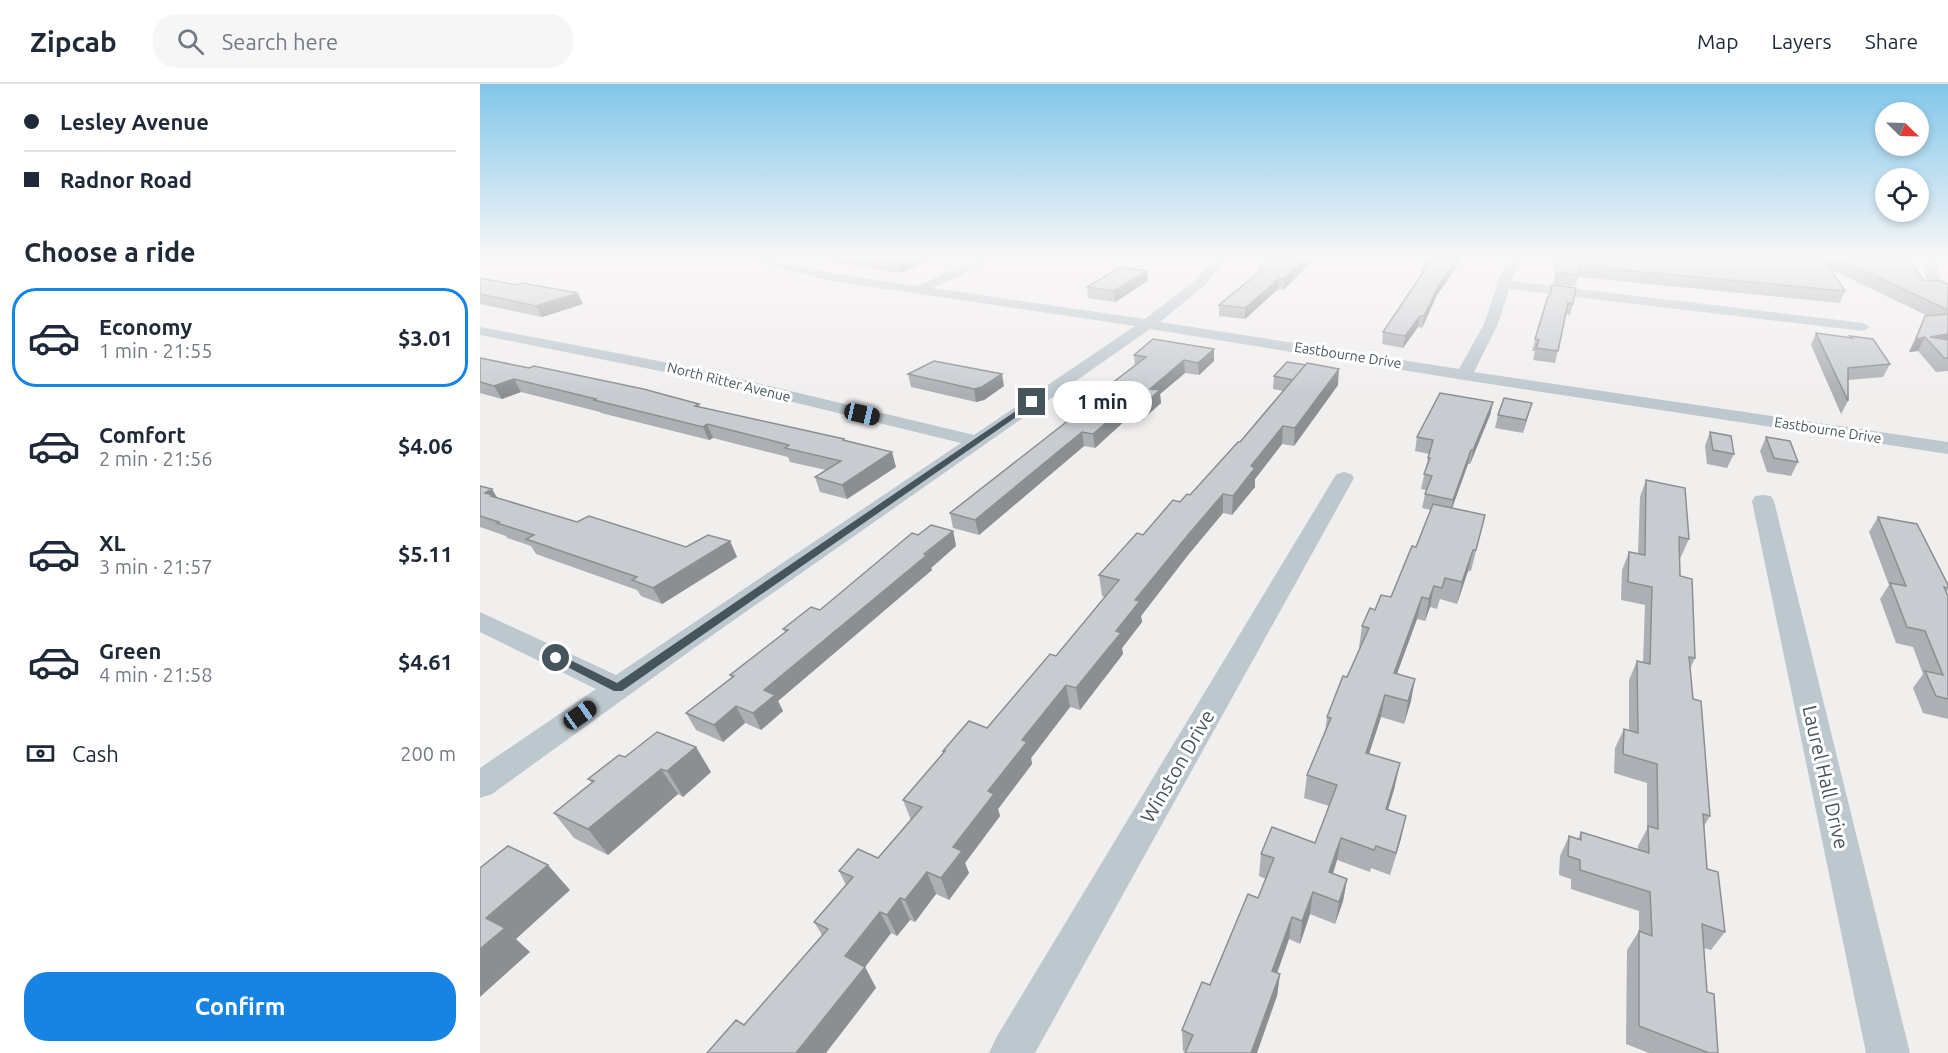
<!DOCTYPE html>
<meta charset="utf-8">
<style>
body{margin:0;font-family:Ubuntu,sans-serif;background:#f6f6f7;color:#1f2937;height:100vh;display:flex;flex-direction:column;font-size:22px;white-space:nowrap}
*{box-sizing:border-box;margin:0}
p{font-size:20px;color:#747a83}
.icon{flex:none;width:33px;height:33px;fill:none;stroke:currentColor;stroke-width:2;stroke-linecap:round;stroke-linejoin:round}
.map{position:relative;flex:1;overflow:hidden}
.sheet{display:flex;flex-direction:column;background:#fff;width:480px}
.sheet>*{flex:none}
.guide{display:grid;align-content:center;height:132px;padding:0 24px;background:#fff}
.needle{width:39px;rotate:113deg}
.controls{position:absolute;left:1395px;top:18px;display:grid;gap:12px}
.controls a{display:grid;place-items:center;width:54px;height:54px;border-radius:50%;background:#fff;box-shadow:0 3px 9px #0003;font-size:30px}
.end{position:absolute;width:27px;height:27px;margin:-14px;border:8px solid #46545c;background:#fff;box-shadow:0 0 0 3px #fff}
.from{border-radius:50%}
.bubble{position:absolute;height:42px;border-radius:21px;background:#fff;box-shadow:0 3px 9px #0003;font-size:20px;font-weight:700;line-height:42px;text-align:center}
.car{position:absolute;width:18px;height:36px;margin:-18px -9px;border-radius:8px;box-shadow:0 0 4px 2px #0007;background:linear-gradient(#222 24%,#8ab4d8 0 40%,#222 0 76%,#8ab4d8 0 86%,#222 0)}
.guide b{display:flex;align-items:center;gap:21px;height:57px;font-size:22px}
.guide b+b{border-top:2px solid #e0e1e3}
.guide i{width:15px;height:15px;background:#1f2937}
ul{padding:0;list-style:none}
li{display:flex;align-items:center;gap:18px;height:99px;margin:0 12px 9px;padding:0 12px;border:3px solid transparent;border-radius:24px}
li div{flex:1}
li b{display:block;font-size:22px}
li em{font-style:normal;font-weight:700}
li.on{border-color:#1783e2}
li>.icon{width:54px;height:54px;stroke-width:1.5}
h2{padding:0 24px;font-size:27px;line-height:72px}
.pay{display:flex;align-items:center;gap:15px;height:66px;padding:0 24px;font-size:22px}
.pay p{margin-inline-start:auto}
.primary-button{display:flex;gap:12px;margin-top:auto;padding:12px 24px}
.primary-button a{flex:1;height:69px;border-radius:24px;background:#1783e2;color:#fff;font-size:24px;font-weight:700;line-height:69px;text-align:center}
header{display:flex;align-items:center;gap:36px;box-sizing:border-box;height:84px;padding:0 30px;background:#fff;border-bottom:2px solid #e0e1e3}
header strong{font-size:28px}
nav{display:flex;gap:33px;margin-inline-start:auto;font-size:21px}
.search{width:420px;height:54px;background:#f6f6f7;display:flex;align-items:center;gap:15px;box-sizing:border-box;padding:0 21px;border-radius:24px;color:#747a83;font-size:22px}
main{display:flex;flex:1;min-height:0}
.map>svg:first-child{display:block}
.lines{fill:none;stroke-linecap:round;stroke-linejoin:round}
.street{fill:#bcc7ce;fill-rule:evenodd}
.wall{fill:#acafb4}
.shaded-wall{fill:#8c8f92}
.building{fill:#c8ccd1;stroke:#8c8f92;stroke-width:1.5}
.route{fill:#46545c}
.labels{text-anchor:middle;dominant-baseline:central;stroke-width:6;stroke-linejoin:round;paint-order:stroke}
.far-street-label{font-size:14px;fill:#46545c;stroke:#fff}
.near-street-label{font-size:20px;fill:#46545c;stroke:#fff}
</style>
<header>
<strong>Zipcab</strong>
<div class="search"><svg class="icon" aria-label="search" viewBox="0 0 24 24"><circle cx="10" cy="10" r="6"/><path d="M15 15l6 6"/></svg>Search here</div>
<nav><a>Map</a><a>Layers</a><a>Share</a></nav>
</header>
<main>
<section class="sheet">
<div class="guide">
<b><i class="from"></i>Lesley Avenue</b>
<b><i></i>Radnor Road</b>
</div>
<h2>Choose a ride</h2>
<ul>
<li class="on"><svg class="icon" aria-label="car" viewBox="0 0 24 24"><path d="M5 17H2v-5l4-1 3-4h7l3 4 3 1v5h-3M9 17h6M6 11h13"/><circle cx="7" cy="17" r="2"/><circle cx="17" cy="17" r="2"/></svg><div><b>Economy</b><p>1 min · 21:55</p></div><em>$3.01</em></li>
<li><svg class="icon" aria-label="car" viewBox="0 0 24 24"><path d="M5 17H2v-5l4-1 3-4h7l3 4 3 1v5h-3M9 17h6M6 11h13"/><circle cx="7" cy="17" r="2"/><circle cx="17" cy="17" r="2"/></svg><div><b>Comfort</b><p>2 min · 21:56</p></div><em>$4.06</em></li>
<li><svg class="icon" aria-label="car" viewBox="0 0 24 24"><path d="M5 17H2v-5l4-1 3-4h7l3 4 3 1v5h-3M9 17h6M6 11h13"/><circle cx="7" cy="17" r="2"/><circle cx="17" cy="17" r="2"/></svg><div><b>XL</b><p>3 min · 21:57</p></div><em>$5.11</em></li>
<li><svg class="icon" aria-label="car" viewBox="0 0 24 24"><path d="M5 17H2v-5l4-1 3-4h7l3 4 3 1v5h-3M9 17h6M6 11h13"/><circle cx="7" cy="17" r="2"/><circle cx="17" cy="17" r="2"/></svg><div><b>Green</b><p>4 min · 21:58</p></div><em>$4.61</em></li>
</ul>
<div class="pay"><svg class="icon" aria-label="cash" viewBox="0 0 24 24"><path d="M3 7h18v10H3z"/><circle cx="12" cy="12" r="2"/></svg>Cash<p>200 m</p></div>
<div class="primary-button"><a>Confirm</a></div>
</section>
<div class="map">
<svg width="1468" height="969" viewBox="0 0 1468 969">
<rect width="100%" height="100%" fill="#f1eeee"/>
<g class="lines">
<g class="street">
<polygon points="263,175 287,175 346,188 437,202 497,175 514,175 453,204 665,235 717,195 733,175 745,175 725,201 680,238 979,285 1004,240 1017,202 1016,200 1030,175 1042,175 1031,197 1383,239 1390,243 1383,247 1029,205 1018,240 994,288 1468,358 1468,370 984,296 670,245 217,562 12,710 0,714 0,684 116,605 0,548 0,528 136,591 481,359 210,293 0,251 0,243 210,283 494,351 655,242 346,196"/>
<path d="M1446,175H1458L1457,190L1468,203V213C1452,208 1440,192 1446,175Z"/>
<polygon points="864,388 871,390 874,394 555,969 509,969 516,954 854,394 857,390"/>
<polygon points="1283,411 1291,412 1294,417 1430,969 1386,969 1272,417 1275,412"/>
</g>
</g>
<g class="wall">
<polygon points="332,175 453,175 420,189"/>
<polygon points="784,175 835,175 803,206 798,205 765,235 739,232 739,221 779,188"/>
<polygon points="945,175 982,175 957,211 942,244 938,243 923,264 902,260 903,248 944,188 942,187 944,177"/>
<polygon points="1075,175 1429,175 1443,196 1468,200 1468,287 1456,288 1438,267 1429,268 1439,245 1445,232 1448,232 1350,185 1365,207 1360,219 1098,193 1095,202 1073,200 1076,185 1073,185"/>
<polygon points="667,187 668,197 635,218 608,214 607,203"/>
<polygon points="0,194 37,201 103,220 62,233 0,220"/>
<polygon points="1068,212 1093,220 1090,231 1086,230 1075,279 1053,276 1055,267 1052,267"/>
<polygon points="1336,249 1370,254 1370,252 1410,280 1403,293 1368,296 1368,317 1361,330 1331,261"/>
<polygon points="654,271 734,277 719,291 705,289 680,310 681,319 662,336 649,333 615,364 604,362 499,451 473,444 470,429 600,333 628,309 627,303 655,282"/>
<polygon points="0,274 169,307 219,320 220,323 365,357 416,383 367,415 340,408 335,393 346,386 310,378 308,373 233,354 229,356 121,329 120,328 41,308 22,315 0,309"/>
<polygon points="428,290 524,302 504,316 496,318 431,303"/>
<polygon points="794,292 858,301 814,362 802,360 775,395 775,403 752,431 743,429 708,471 661,532 662,538 642,564 643,570 600,626 590,623 551,674 552,680 518,725 520,732 485,779 489,789 469,816 456,810 435,838 430,836 417,852 411,849 385,883 396,904 264,941 342,851 334,838 366,801 359,787 398,774 431,736 423,716 464,669 463,667 507,644 576,572 625,513 622,512 619,491 663,451 700,418 710,411 760,358 804,307 793,305"/>
<polygon points="1013,318 1010,331 990,380 988,380 972,424 1005,431 991,487 988,487 977,520 960,515 957,525 950,523 945,537 937,535 917,590 931,617 924,640 901,633 889,670 915,702 908,726 926,732 910,791 891,784 890,788 857,776 853,790 867,795 863,817 855,840 830,830 820,860 809,855 797,889 800,890 797,912 706,968 703,967 702,946 730,901 778,814 786,795 779,792 781,770 835,759 849,722 824,714 827,691 845,648 847,633 867,593 880,564 879,564 882,542 895,526 911,513 936,463 951,426 942,424 946,406 941,405 949,370 935,367 937,353"/>
<polygon points="1052,319 1043,349 1015,344 1018,331"/>
<polygon points="1230,348 1254,370 1247,384 1227,380 1225,362"/>
<polygon points="1286,353 1318,378 1311,392 1287,388 1280,367"/>
<polygon points="1166,396 1209,455 1201,473 1200,473 1200,492 1215,574 1210,585 1213,615 1230,732 1224,742 1227,785 1245,848 1231,866 1224,864 1229,969 1169,969 1146,960 1147,866 1159,847 1159,827 1091,805 1091,795 1079,791 1080,772 1089,752 1098,755 1101,748 1158,766 1158,762 1167,745 1167,699 1134,689 1135,664 1144,645 1149,646 1149,596 1157,577 1163,578 1165,521 1141,516 1142,486 1149,468 1158,470 1160,413"/>
<polygon points="0,402 17,414 97,438 206,463 250,457 257,473 182,520 161,512 157,506 56,470 51,462 27,454 26,452 0,443"/>
<polygon points="1398,433 1468,501 1468,506 1466,509 1468,512 1468,635 1443,629 1433,604 1443,590 1433,563 1416,559 1400,515 1409,501 1389,448"/>
<polygon points="473,447 476,462 451,484 452,486 298,617 303,627 281,646 265,639 243,658 216,646 206,629 252,594 250,591 305,548 303,545 340,526 438,451"/>
<polygon points="145,673 231,688 203,713 198,710 128,771 94,754 74,729 112,699 108,695"/>
</g>
<g class="shaded-wall">
<polygon points="427,175 453,175 420,189 417,179"/>
<polygon points="825,175 835,175 803,206 804,195"/>
<polygon points="977,175 982,175 957,211 942,244 944,232 959,201"/>
<polygon points="667,187 668,197 635,218 634,207"/>
<polygon points="799,195 798,205 765,235 765,224"/>
<polygon points="98,209 103,220 62,233 56,222"/>
<polygon points="940,232 938,243 923,264 925,252"/>
<polygon points="1468,250 1468,262 1450,253"/>
<polygon points="1445,253 1438,267 1429,268 1436,255"/>
<polygon points="734,265 734,277 719,291 718,279"/>
<polygon points="704,276 705,289 680,310 681,319 662,336 661,323 670,305"/>
<polygon points="859,285 858,301 814,362 815,344"/>
<polygon points="522,290 524,302 504,316 496,318 494,305"/>
<polygon points="34,295 41,308 22,315 14,302"/>
<polygon points="1013,318 1010,331 990,380 993,366"/>
<polygon points="1052,319 1048,332 1043,349 1046,336"/>
<polygon points="648,320 649,333 615,364 613,350"/>
<polygon points="227,340 233,354 229,356 223,343"/>
<polygon points="803,342 802,360 775,395 775,403 752,431 753,412 771,382"/>
<polygon points="602,348 604,362 499,451 495,436"/>
<polygon points="991,366 988,380 970,430 973,416"/>
<polygon points="412,368 416,383 367,415 362,401"/>
<polygon points="12,405 21,420 5,409"/>
<polygon points="743,410 743,429 708,471 661,532 662,538 642,564 643,570 600,626 596,604 636,547 655,516 708,451"/>
<polygon points="473,447 476,462 451,484 452,486 298,617 303,627 281,646 273,629 284,606"/>
<polygon points="250,457 257,473 182,520 173,504"/>
<polygon points="993,466 988,487 977,520 982,498"/>
<polygon points="954,502 950,523 945,537 949,515"/>
<polygon points="942,513 937,535 909,611 914,589"/>
<polygon points="935,595 931,617 924,640 928,617"/>
<polygon points="586,601 590,623 551,674 552,680 518,725 520,732 485,779 489,789 469,816 461,794 473,763 508,707 542,656"/>
<polygon points="905,611 901,633 882,691 886,669"/>
<polygon points="256,622 265,639 243,658 234,641"/>
<polygon points="216,663 231,688 203,713 187,687"/>
<polygon points="920,679 915,702 901,748 906,725"/>
<polygon points="181,685 198,710 128,771 108,745"/>
<polygon points="926,732 921,755 910,791 916,769"/>
<polygon points="861,754 857,776 846,811 849,788"/>
<polygon points="68,781 90,806 36,855 50,868 0,913 0,865 6,834"/>
<polygon points="447,788 456,810 435,838 425,816"/>
<polygon points="867,795 863,817 855,840 859,818"/>
<polygon points="833,808 830,830 820,860 822,837"/>
<polygon points="420,814 430,836 417,852 407,831"/>
<polygon points="400,828 411,849 385,883 396,904 346,969 316,969 365,872"/>
<polygon points="812,833 809,855 790,909 792,887"/>
<polygon points="800,890 797,912 777,969 771,969"/>
</g>
<g class="building">
<polygon points="392,175 427,175 417,179"/>
<polygon points="784,175 825,175 804,195 799,195 765,224 739,221 779,188"/>
<polygon points="945,175 977,175 959,201 944,232 940,232 925,252 903,248 950,178 944,177"/>
<polygon points="1078,175 1344,175 1365,207 1100,182 1098,191 1076,188"/>
<polygon points="1359,175 1429,175 1443,196 1461,197 1468,200 1468,226"/>
<polygon points="641,183 667,187 634,207 607,203"/>
<polygon points="0,194 37,201 42,199 98,209 56,222 0,210"/>
<polygon points="1072,201 1096,204 1093,220 1088,219 1078,267 1056,264 1059,256 1055,255 1068,212 1070,212"/>
<polygon points="1468,230 1468,250 1450,253 1468,256 1468,274 1464,274 1445,253 1436,255 1445,232"/>
<polygon points="1336,249 1372,254 1370,252 1393,255 1410,280 1368,284 1368,317"/>
<polygon points="673,255 734,265 718,279 704,276 670,305 680,306 661,323 648,320 613,350 602,348 495,436 470,429 594,332 600,333 634,304 627,303 666,273 654,271"/>
<polygon points="0,274 49,284 54,282 168,306 167,306 219,320 215,322 364,355 363,356 412,368 362,401 335,393 361,377 305,364 309,361 227,340 223,343 114,316 116,315 34,295 14,302 0,298"/>
<polygon points="454,277 522,290 502,303 494,305 428,290"/>
<polygon points="807,278 826,281 813,296 794,292"/>
<polygon points="827,279 859,285 815,344 803,342 771,382 775,384 753,412 743,410 708,451 655,516 660,517 636,547 641,549 626,567 596,604 586,601 542,656 547,658 508,707 514,710 473,763 482,767 461,794 447,788 425,816 420,814 407,831 400,828 365,872 385,883 316,969 227,969 256,936 264,941 348,845 334,838 373,793 359,787 378,765 398,774 442,723 423,716 465,667 463,667 489,637 507,644 570,570 576,572 639,496 619,491 657,449 663,451 693,416 700,418 707,410 710,411 758,358 760,358"/>
<polygon points="960,309 1013,318 993,366 991,366 973,416 945,410 952,392 944,390 950,374 948,374 953,356 937,353"/>
<polygon points="1024,314 1052,319 1046,336 1018,331"/>
<polygon points="1230,348 1251,352 1254,370 1233,366"/>
<polygon points="1286,353 1310,357 1318,378 1294,374"/>
<polygon points="1166,396 1205,404 1209,455 1199,453 1200,492 1212,495 1215,574 1209,573 1213,615 1221,617 1226,680 1230,732 1223,730 1227,785 1238,788 1245,848 1222,840 1227,908 1234,910 1238,969 1229,969 1159,942 1159,847 1172,852 1170,808 1100,786 1100,776 1088,772 1089,752 1101,756 1101,748 1169,769 1168,742 1178,745 1177,680 1143,670 1144,645 1158,649 1157,577 1170,580 1172,503 1148,498 1149,468 1165,471"/>
<polygon points="0,402 12,405 5,409 13,411 11,412 97,438 109,432 206,463 228,451 250,457 173,504 152,496 157,493 46,455 54,451 17,439 19,438 0,432"/>
<polygon points="953,420 1005,431 996,466 993,466 982,498 965,494 962,504 954,502 949,515 942,513 914,589 935,595 928,617 905,611 886,669 920,679 906,725 926,732 916,769 896,762 894,766 861,754 849,788 867,795 859,818 833,808 822,837 812,833 792,887 800,890 771,969 705,969 713,951 702,946 722,898 730,901 768,810 778,814 794,774 781,770 792,743 835,759 857,701 827,691 851,634 847,633 863,592 867,593 889,544 882,542 890,524 895,526 901,511 911,513 932,462 936,463"/>
<polygon points="1398,433 1437,440 1468,501 1468,504 1464,503 1468,512 1468,615 1456,612 1445,587 1463,591 1445,547 1427,543 1410,499 1426,502"/>
<polygon points="451,441 473,447 444,470 447,471 284,606 295,611 273,629 256,622 234,641 206,629 254,592 250,591 308,546 303,545 331,523 340,526 432,449 438,451"/>
<polygon points="177,648 216,663 187,687 181,685 108,745 74,729 114,697 108,695 139,671 145,673"/>
<polygon points="28,762 68,781 6,834 25,844 0,865 0,784"/>
</g>
<linearGradient id="sky" x2="0" y2="1"><stop stop-color="#81c6ea"/><stop offset="0.56" stop-color="#f9f7f7"/><stop offset="1" stop-color="#f9f7f7" stop-opacity="0"/></linearGradient>
<rect width="1468" height="311" fill="url(#sky)"/>
<polygon class="route" points="552,316 555,320 142,607 134,607 70,574 76,570 80,571 137,599"/>
<g class="labels">
<g class="far-street-label">
<text transform="translate(868 271) rotate(9)">Eastbourne Drive</text>
<text transform="translate(249 298) rotate(14)">North Ritter Avenue</text>
<text transform="translate(1348 346) rotate(9)">Eastbourne Drive</text>
</g>
<g class="near-street-label">
<text transform="translate(697 682) rotate(-60)">Winston Drive</text>
<text transform="translate(1346 693) rotate(77)">Laurel Hall Drive</text>
</g>
</g>
</svg>
<div class="controls">
<a><svg class="needle" viewBox="-14 -14 28 28"><path d="M0-13l5 13h-10z" fill="#e53935"/><path d="M0 13l5-13h-10z" fill="#747a83"/></svg></a>
<a><svg class="icon" aria-label="locate" viewBox="0 0 24 24"><circle cx="12" cy="12" r="6"/><path d="M12 2v4M12 18v4M2 12h4M18 12h4"/></svg></a>
</div>
<i class="end from" style="left:76px;top:574px"></i>
<i class="end" style="left:552px;top:318px"></i>
<div class="bubble" style="left:573px;top:297px;width:99px">1 min</div>
<i class="car" style="left:382px;top:330px;rotate:103deg"></i>
<i class="car" style="left:100px;top:631px;rotate:55deg"></i>
</div>
</main>
